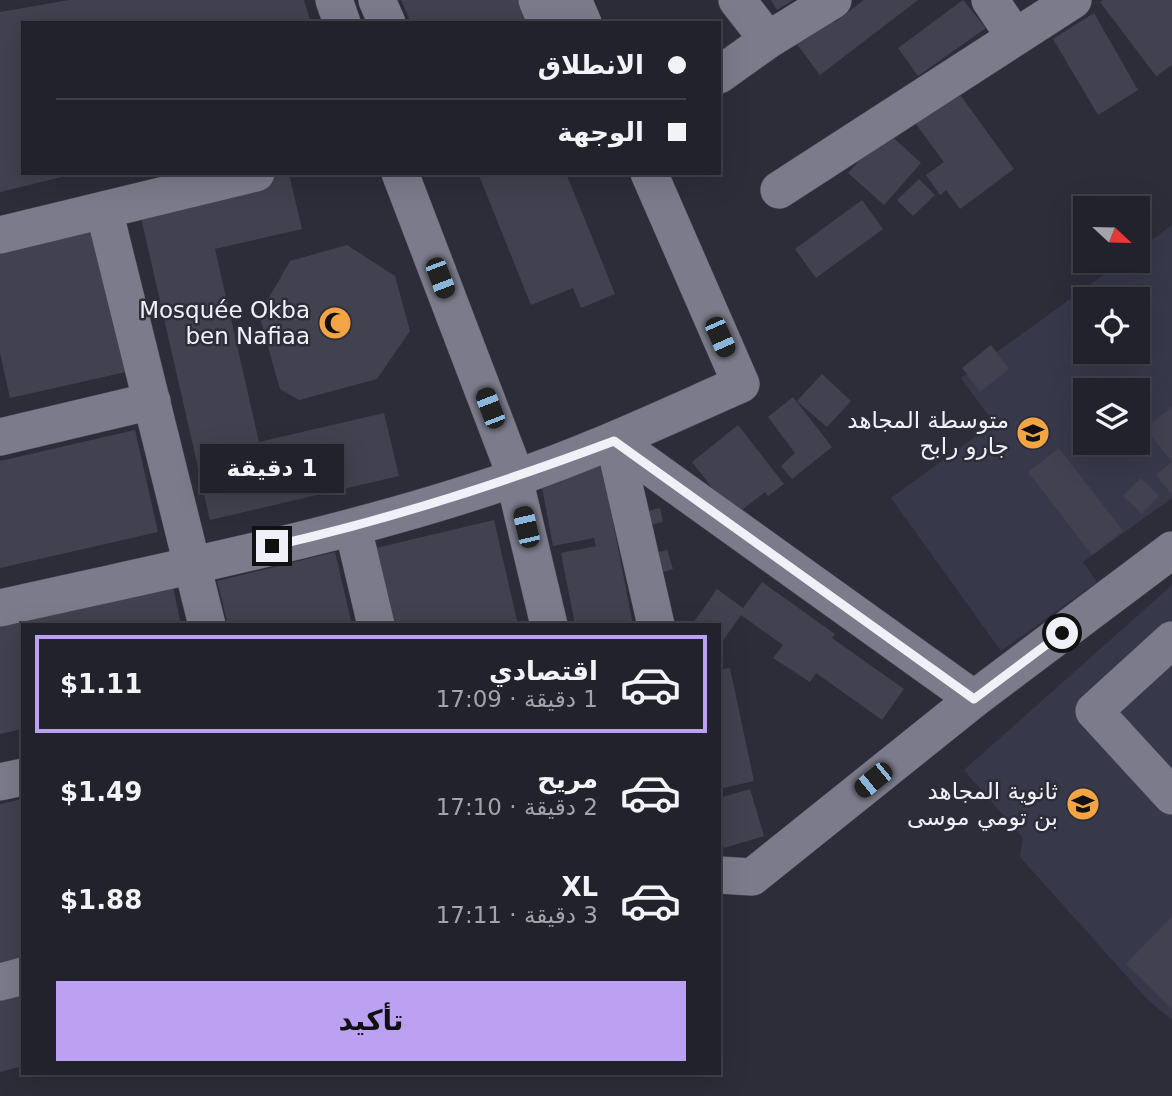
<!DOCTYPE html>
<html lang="ar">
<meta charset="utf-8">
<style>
body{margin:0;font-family:"DejaVu Sans","Noto Sans Arabic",sans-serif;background:#2a2a34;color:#f1f3f6;direction:rtl;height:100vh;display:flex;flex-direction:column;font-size:26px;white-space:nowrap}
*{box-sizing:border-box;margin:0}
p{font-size:23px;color:#a2a4a9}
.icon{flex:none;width:38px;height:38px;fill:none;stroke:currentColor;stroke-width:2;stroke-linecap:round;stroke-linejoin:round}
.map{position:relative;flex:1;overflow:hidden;direction:ltr}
.sheet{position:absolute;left:21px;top:623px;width:700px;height:452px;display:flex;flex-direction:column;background:#22222c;border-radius:0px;box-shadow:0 7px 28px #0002,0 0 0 2px #3f3f48;direction:rtl}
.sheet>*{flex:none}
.top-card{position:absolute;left:21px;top:21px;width:700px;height:154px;border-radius:0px;box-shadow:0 7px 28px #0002,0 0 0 2px #3f3f48;direction:rtl;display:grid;align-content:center;height:154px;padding:0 35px;background:#22222c}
.needle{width:46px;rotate:112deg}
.buttons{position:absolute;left:1073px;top:196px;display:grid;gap:14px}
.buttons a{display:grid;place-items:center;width:77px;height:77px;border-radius:0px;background:#22222c;box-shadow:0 7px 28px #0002,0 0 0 2px #3f3f48;font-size:35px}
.end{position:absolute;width:32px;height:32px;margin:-16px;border:9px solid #eff0f8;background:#111;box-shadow:0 0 0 4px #111}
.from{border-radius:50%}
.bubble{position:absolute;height:49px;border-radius:0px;background:#22222c;box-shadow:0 7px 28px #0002,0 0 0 2px #3f3f48;font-size:23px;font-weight:700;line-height:49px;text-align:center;direction:rtl}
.car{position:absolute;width:21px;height:42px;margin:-21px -10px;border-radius:9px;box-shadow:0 0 5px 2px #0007;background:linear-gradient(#222 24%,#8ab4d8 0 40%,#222 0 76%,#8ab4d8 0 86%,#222 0)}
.top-card b{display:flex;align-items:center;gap:24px;height:66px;font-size:26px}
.top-card b+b{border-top:2px solid #3f3f48}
.top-card i{width:18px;height:18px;background:#f1f3f6}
ul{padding:12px 0 0;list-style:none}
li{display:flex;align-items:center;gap:21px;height:98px;margin:0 14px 10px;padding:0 21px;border:4px solid transparent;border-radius:0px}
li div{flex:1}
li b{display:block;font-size:26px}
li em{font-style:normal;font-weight:700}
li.active{border-color:#bca0f2}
li>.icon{width:63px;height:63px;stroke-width:1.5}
.button{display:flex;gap:14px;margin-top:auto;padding:14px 35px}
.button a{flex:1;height:80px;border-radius:0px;background:#bca0f2;color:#111;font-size:28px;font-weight:700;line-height:80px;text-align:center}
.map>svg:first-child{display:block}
.built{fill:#37384a;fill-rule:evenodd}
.building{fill:#41414f}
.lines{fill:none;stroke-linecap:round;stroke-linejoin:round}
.minor-casing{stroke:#494a55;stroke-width:38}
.minor{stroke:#7b7b8b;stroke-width:37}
.route{stroke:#eff0f8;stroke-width:9}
.labels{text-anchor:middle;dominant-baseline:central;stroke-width:5;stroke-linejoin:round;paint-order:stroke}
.poi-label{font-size:23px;fill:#eff0f8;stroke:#2d2d3a;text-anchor:end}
</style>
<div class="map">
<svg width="1172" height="1096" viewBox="0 0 1172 1096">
<rect width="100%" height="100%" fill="#2d2d3a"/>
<g class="built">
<path d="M1172,225V498L1083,562L1097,582L1001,651L891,498L994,423L961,378L1123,261H1138V250ZM1085,299H1138V352H1085ZM1085,390H1138V443H1085Z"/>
<polygon points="1172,585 1172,1020 1148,1000 1020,857 1023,838 964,770"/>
</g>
<g class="building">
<polygon points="69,0 304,0 311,23 23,23 23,173 74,174 0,192 0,12"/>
<polygon points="401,0 518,0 528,20 411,23"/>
<polygon points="771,0 793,0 777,10"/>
<polygon points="864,0 918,0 820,75 796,43 830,17 835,22"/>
<polygon points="963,0 986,28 918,76 898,48"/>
<polygon points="1103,0 1172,0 1172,65 1156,76 1100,2"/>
<polygon points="1094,13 1138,90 1098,115 1053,39"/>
<polygon points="958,92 1014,169 960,209 946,190 940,195 926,175 944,162 915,123"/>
<polygon points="886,131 921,163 884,205 848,173"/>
<polygon points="478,173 566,173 615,294 581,308 573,288 531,305"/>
<polygon points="289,174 302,229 215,249 259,442 384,413 399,476 210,520 139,209"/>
<polygon points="919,179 935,195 913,216 897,200"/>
<polygon points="862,200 883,229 816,278 795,249"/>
<polygon points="92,222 126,372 10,398 0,353 0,243"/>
<polygon points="347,245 395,276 410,331 377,379 299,400 280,389 259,315 290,261"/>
<polygon points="991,345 1009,369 980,392 962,368"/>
<polygon points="822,374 851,401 827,427 797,401"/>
<polygon points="793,397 832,447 792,479 781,466 795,453 768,417"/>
<polygon points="1172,407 1172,495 1156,475 1172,462 1145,428"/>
<polygon points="738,425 784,484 768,496 765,492 734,516 692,462"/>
<polygon points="135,430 158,532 0,568 0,461"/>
<polygon points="1059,448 1123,531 1092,555 1028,472"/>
<polygon points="601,460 633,625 575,625 561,553 596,546 594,538 553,546 539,472"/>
<polygon points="1141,478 1159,496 1142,514 1123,496"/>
<polygon points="660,508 663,522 646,526 643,512"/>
<polygon points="494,520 518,625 394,625 376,548"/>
<polygon points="667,550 673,569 657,574 652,554"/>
<polygon points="335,552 352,625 228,625 217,581"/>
<polygon points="762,582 835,634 832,638 904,689 882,720 816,673 810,682 773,658 783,645 741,615 719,646 719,625 693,623 717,589 743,608"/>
<polygon points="173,587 181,625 23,625 23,729 0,734 0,627"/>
<polygon points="730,668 754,781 719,789 719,670"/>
<polygon points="750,789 764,836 724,848 719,831 719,798"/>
<polygon points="23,799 23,957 0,962 0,804"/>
<polygon points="1172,916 1172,1009 1126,964"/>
<polygon points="23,994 23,1066 0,1072 0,999"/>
</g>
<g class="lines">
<defs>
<g id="minor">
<polyline points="334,0 342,23"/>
<polyline points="377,0 387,23"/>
<polyline points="537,0 545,19"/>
<polyline points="573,0 583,23"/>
<polyline points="737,0 768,40"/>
<polyline points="990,0 1015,37"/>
<polyline points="719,75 768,40 833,0"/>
<polyline points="400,173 510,461 549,625"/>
<polyline points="779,190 1073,0"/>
<polyline points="104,210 207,625"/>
<polyline points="0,235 256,173"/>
<polyline points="0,437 152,401"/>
<polyline points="614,441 974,699"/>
<polyline points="614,441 656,625"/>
<polyline points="353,528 376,625"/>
<path d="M0,608C172,569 348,536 515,478C592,452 666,417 741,384L649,173"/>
<polyline points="1172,640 1094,711 1172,796"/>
<polyline points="0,782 23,777"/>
<polyline points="719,875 752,877 974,699 1172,550"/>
<polyline points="0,982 23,976"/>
</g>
</defs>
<use href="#minor" class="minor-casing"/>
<use href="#minor" class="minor"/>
</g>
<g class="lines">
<path class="route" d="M272,546C389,520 502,483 614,441L974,699L1062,633"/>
</g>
<defs>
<symbol id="mosque-disc" viewBox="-11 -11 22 22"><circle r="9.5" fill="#f3a443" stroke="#2d2d3a"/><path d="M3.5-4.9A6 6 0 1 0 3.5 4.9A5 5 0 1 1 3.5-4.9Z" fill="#111"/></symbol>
<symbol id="school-disc" viewBox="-11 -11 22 22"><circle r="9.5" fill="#f3a443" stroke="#2d2d3a"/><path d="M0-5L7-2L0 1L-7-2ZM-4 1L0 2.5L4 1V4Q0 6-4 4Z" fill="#111"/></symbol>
</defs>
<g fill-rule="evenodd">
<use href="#mosque-disc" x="316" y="304" width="38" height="38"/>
<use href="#school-disc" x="1014" y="414" width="38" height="38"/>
<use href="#school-disc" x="1064" y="785" width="38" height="38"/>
</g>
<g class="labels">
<g class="poi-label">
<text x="310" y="310">Mosquée Okba<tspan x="310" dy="26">ben Nafiaa</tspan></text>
<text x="1009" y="420">متوسطة المجاهد<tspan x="1009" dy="26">جارو رابح</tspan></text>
<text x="1058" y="791">ثانوية المجاهد<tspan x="1058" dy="26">بن تومي موسى</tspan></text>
</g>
</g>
</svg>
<div class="buttons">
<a><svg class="needle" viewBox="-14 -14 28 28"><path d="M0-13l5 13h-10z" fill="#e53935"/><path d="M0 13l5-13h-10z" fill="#a2a4a9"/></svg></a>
<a><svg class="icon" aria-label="locate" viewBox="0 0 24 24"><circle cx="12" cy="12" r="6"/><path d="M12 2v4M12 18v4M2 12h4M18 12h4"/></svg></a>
<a><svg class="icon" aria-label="layers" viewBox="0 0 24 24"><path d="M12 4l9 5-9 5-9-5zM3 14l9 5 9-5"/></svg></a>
</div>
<i class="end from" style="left:1062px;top:633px"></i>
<i class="end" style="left:272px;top:546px"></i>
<div class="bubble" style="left:200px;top:444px;width:144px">1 دقيقة</div>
<i class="car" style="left:440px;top:278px;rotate:159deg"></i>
<i class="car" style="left:720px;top:337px;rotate:156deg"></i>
<i class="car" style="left:490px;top:408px;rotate:339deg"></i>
<i class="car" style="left:526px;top:527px;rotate:347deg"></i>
<i class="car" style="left:873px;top:780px;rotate:231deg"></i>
<div class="top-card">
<b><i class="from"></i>الانطلاق</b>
<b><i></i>الوجهة</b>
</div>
<section class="sheet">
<ul>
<li class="active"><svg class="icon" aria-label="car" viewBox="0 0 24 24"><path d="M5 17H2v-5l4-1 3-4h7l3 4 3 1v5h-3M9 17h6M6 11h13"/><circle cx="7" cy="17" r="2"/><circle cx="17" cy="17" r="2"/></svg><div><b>اقتصادي</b><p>1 دقيقة · 17:09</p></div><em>$1.11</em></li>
<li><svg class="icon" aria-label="car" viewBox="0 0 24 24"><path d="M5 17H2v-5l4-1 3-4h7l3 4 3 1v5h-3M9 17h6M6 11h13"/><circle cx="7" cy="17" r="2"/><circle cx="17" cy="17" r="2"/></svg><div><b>مريح</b><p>2 دقيقة · 17:10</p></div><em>$1.49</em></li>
<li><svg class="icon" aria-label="car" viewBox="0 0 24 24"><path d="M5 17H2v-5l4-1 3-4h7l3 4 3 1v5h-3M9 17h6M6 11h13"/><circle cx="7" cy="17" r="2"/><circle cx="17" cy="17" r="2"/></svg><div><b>XL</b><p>3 دقيقة · 17:11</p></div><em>$1.88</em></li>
</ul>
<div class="button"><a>تأكيد</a></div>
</section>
</div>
